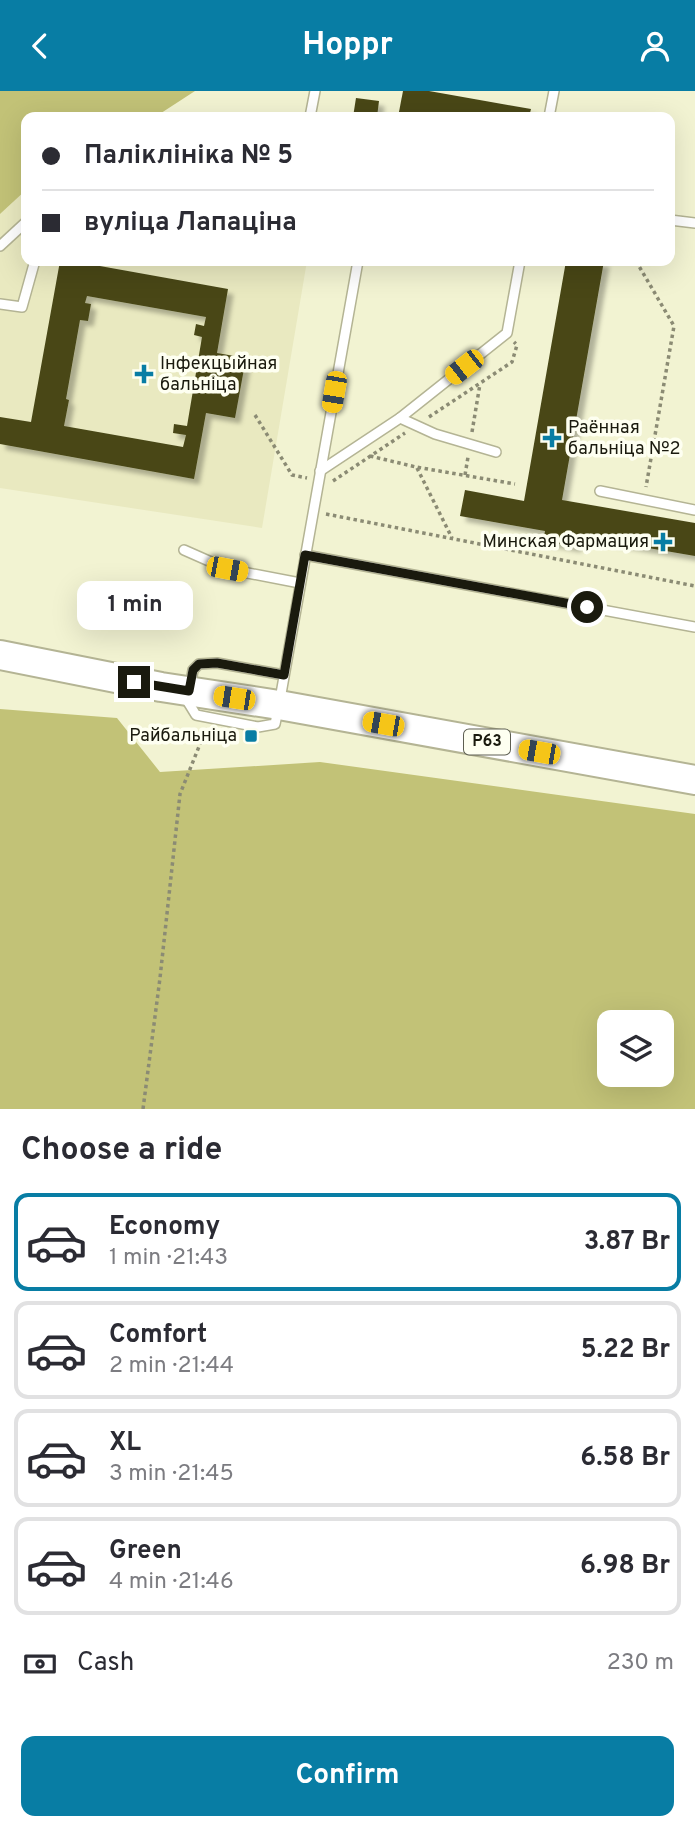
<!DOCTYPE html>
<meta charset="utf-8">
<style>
body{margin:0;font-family:Overpass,sans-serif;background:#f2f2f3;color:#2b2b33;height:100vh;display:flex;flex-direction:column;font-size:26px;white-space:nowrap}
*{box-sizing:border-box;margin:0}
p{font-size:23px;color:#7c7c81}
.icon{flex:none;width:38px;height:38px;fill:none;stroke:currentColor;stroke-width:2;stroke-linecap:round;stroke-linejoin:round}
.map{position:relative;height:1018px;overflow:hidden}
.drawer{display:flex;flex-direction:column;background:#fff;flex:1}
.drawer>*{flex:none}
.banner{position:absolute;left:21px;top:21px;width:654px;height:154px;border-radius:14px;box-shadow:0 7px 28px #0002;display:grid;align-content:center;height:154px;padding:0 21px;background:#fff}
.fabs{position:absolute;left:597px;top:919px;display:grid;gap:14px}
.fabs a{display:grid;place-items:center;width:77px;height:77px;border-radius:14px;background:#fff;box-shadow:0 7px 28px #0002;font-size:35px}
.end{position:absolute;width:32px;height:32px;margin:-16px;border:9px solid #1a1a0e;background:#fff;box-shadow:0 0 0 4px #fff}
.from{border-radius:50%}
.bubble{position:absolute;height:49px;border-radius:14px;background:#fff;box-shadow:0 7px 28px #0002;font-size:23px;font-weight:700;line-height:49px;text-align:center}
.car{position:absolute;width:21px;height:42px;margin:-21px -10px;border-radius:9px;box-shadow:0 0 5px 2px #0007;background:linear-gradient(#f5c518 24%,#345 0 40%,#f5c518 0 76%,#345 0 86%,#f5c518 0)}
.banner b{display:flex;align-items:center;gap:24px;height:66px;font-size:26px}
.banner b+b{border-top:2px solid #e1e1e2}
.banner i{width:18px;height:18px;background:#2b2b33}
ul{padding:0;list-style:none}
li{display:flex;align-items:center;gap:21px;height:98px;margin:0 14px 10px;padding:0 7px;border:4px solid #e1e1e2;border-radius:14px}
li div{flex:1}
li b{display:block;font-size:26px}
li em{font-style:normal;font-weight:700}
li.on{border-color:#087da4}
li>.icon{width:63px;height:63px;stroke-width:1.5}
h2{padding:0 21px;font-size:32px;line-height:84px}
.pay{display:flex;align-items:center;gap:18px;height:77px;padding:0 21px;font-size:26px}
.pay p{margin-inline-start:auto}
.button{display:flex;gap:14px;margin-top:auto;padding:14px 21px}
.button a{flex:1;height:80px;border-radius:14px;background:#087da4;color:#fff;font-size:28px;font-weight:700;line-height:80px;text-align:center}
header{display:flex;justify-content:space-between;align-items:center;height:91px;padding:0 21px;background:#087da4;color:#fff;font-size:32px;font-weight:700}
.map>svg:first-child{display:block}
.built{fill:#e9e9c0}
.green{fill:#c2c277;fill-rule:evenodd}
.building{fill:#484719;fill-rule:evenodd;filter:url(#shadow)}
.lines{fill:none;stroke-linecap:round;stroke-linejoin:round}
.service-casing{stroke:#b4b494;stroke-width:12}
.primary-casing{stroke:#b4b494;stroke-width:32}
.path{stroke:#8b8b74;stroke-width:3.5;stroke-dasharray:3.5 3.5;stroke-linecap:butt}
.service{stroke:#fff;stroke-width:9}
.primary{stroke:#fff;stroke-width:28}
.route{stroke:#1a1a0e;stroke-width:9}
.poi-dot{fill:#087da4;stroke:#fefff1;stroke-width:2.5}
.labels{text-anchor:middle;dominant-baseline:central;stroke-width:7;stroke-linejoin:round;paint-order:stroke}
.shield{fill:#fefff1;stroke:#5e5f52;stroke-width:2}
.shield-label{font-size:16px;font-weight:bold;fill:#1a1a0e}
.poi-label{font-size:18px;fill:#1a1a0e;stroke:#fefff1;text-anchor:start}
</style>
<header><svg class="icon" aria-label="back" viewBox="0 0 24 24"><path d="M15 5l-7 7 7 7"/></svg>Hoppr<svg class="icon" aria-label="person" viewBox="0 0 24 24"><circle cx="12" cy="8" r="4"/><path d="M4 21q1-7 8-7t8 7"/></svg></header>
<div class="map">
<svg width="695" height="1018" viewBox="0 0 695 1018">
<defs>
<filter id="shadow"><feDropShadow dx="5.5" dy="5.5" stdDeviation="2" flood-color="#0004"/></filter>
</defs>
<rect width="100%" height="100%" fill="#f2f3d2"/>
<polygon class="built" points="26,99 26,170 307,170 262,437 0,397 0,123"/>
<g class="green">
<polygon points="0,0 195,0 155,26 26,26 26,99 0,123"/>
<path d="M0,618L117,627L160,681L320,671L695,723V1018H0ZM609,931H662V984H609Z"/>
</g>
<g class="building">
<polygon points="403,0 429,0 531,18 529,26 398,26"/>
<polygon points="356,7 379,10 377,26 353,26"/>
<path d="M60,170H72L228,198L217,262L246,267L235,327L206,322L194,388L0,353V326L31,331ZM87,205L206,226L204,235L196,233L194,244L202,246L187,335L174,333L173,342L186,344L183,356L64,335L69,309L66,308L80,229L88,230L91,213L85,212Z"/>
<polygon points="566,170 604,170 562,409 695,432 695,465 578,445 576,456 543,450 545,440 460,425 465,399 524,410"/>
</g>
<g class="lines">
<defs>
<g id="service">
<polyline points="310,26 315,0"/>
<polyline points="549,26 554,0"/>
<polyline points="670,129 695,132"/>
<polyline points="0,155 26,131"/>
<polyline points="0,213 22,216 34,173 36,170"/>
<polyline points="400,327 435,343 496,361"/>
<polyline points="320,380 400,327 507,242 520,170"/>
<polyline points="600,400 695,419"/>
<polyline points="184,459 227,478 300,492"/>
<polyline points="305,464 695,536"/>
<polyline points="284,584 217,572 199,573 193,579 188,611 196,624 258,636 275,633 279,614 358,170"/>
</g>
<polyline id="primary" points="0,564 161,596 279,614 695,689"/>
</defs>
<use href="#service" class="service-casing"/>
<use href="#primary" class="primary-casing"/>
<g class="path">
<polyline points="636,170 674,235 646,396"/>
<polyline points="255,324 292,384 307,387"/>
<polyline points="429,326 512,271 517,254 514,251"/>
<polyline points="472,341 480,293"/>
<polyline points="370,365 416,376 515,393"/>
<polyline points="417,377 452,447"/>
<polyline points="465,384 468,366"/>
<polyline points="333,390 405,342"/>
<polyline points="326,423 695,495"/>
<polyline points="143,1018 160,887 180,703 206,638"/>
</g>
<use href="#service" class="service"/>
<use href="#primary" class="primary"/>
</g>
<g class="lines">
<polyline class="route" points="134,591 189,600 193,579 199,573 217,572 284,584 305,464 587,516"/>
</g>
<g class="poi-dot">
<path d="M140.5 272.5h7v7h7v7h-7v7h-7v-7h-7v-7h7z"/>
<path d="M548.5 336.5h7v7h7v7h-7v7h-7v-7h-7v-7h7z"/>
<path d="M659.5 440.5h7v7h7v7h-7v7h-7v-7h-7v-7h7z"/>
<rect x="244" y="638" width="14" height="14" rx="3.5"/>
</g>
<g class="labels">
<rect class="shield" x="464" y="638.5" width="46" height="25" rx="5"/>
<g class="shield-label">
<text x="487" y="651">Р63</text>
</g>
<g class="poi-label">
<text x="160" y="273">Інфекцыйная<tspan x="160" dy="21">бальніца</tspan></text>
<text x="568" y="337">Раённая<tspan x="568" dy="21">бальніца №2</tspan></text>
<text x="649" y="451" text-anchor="end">Минская Фармация</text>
<text x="237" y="645" text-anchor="end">Райбальніца</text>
</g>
</g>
</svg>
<div class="fabs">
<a><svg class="icon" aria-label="layers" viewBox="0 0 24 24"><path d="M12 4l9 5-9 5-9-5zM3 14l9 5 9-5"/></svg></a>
</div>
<i class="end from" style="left:587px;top:516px"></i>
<i class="end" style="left:134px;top:591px"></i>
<div class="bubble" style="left:77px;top:490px;width:116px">1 min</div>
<i class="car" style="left:464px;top:276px;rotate:232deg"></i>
<i class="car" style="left:334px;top:301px;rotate:190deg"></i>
<i class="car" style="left:227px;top:478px;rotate:101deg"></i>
<i class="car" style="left:234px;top:607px;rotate:279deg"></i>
<i class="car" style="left:383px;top:633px;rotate:280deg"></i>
<i class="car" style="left:539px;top:661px;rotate:280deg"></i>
<div class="banner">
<b><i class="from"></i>Паліклініка № 5</b>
<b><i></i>вуліца Лапаціна</b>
</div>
</div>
<section class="drawer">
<h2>Choose a ride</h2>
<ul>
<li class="on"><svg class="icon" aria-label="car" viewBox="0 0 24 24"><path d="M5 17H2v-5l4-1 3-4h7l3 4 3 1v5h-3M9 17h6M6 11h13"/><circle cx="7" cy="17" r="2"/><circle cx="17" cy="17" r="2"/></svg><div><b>Economy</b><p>1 min · 21:43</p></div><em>3.87 Br</em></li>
<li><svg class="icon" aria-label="car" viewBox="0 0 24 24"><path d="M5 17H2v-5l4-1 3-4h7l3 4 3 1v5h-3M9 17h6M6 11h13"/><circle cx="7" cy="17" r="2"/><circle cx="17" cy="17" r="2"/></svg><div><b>Comfort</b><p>2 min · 21:44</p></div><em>5.22 Br</em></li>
<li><svg class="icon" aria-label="car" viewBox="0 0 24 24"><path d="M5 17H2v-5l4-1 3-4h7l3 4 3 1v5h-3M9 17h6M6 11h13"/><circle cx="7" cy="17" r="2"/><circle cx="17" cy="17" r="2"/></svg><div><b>XL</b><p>3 min · 21:45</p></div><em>6.58 Br</em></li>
<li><svg class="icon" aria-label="car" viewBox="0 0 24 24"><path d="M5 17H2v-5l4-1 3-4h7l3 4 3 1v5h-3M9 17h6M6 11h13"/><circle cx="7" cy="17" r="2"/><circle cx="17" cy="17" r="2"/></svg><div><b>Green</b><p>4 min · 21:46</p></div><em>6.98 Br</em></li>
</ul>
<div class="pay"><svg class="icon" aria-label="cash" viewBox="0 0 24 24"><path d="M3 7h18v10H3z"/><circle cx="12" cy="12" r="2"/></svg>Cash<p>230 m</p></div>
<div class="button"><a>Confirm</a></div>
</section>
